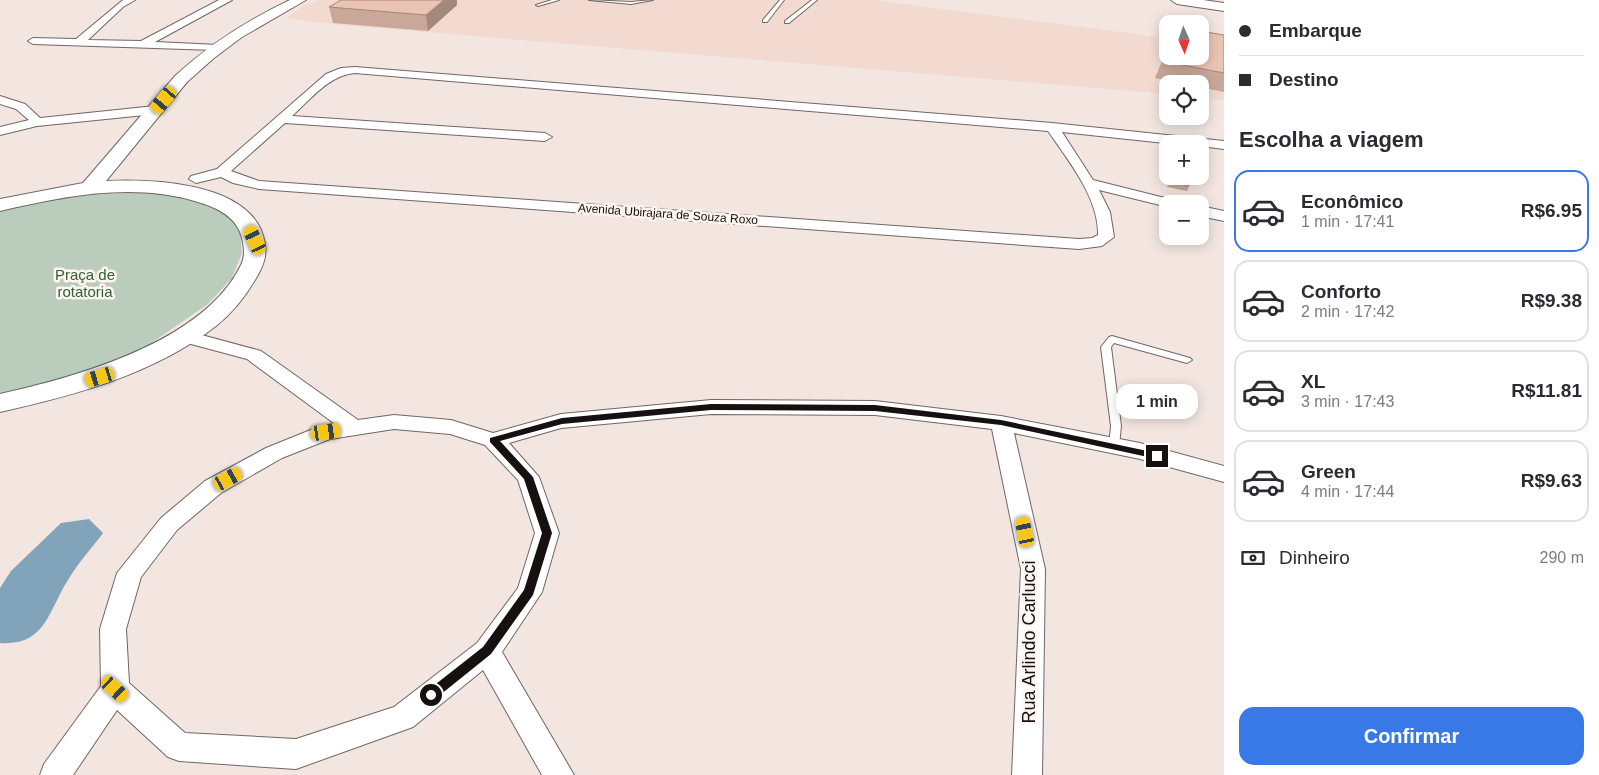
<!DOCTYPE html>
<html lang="pt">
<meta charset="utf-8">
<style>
body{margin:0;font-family:Arial,sans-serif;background:#f2f2f3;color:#2b2b33;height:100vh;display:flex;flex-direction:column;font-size:19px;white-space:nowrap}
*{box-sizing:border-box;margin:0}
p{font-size:16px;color:#7c7c81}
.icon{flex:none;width:28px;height:28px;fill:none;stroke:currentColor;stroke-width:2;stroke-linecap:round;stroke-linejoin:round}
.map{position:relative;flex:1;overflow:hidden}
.sheet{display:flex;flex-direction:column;background:#fff;width:375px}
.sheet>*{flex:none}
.top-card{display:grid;align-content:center;height:110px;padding:0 15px;background:#fff}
.needle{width:32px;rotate:177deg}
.buttons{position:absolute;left:1159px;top:15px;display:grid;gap:10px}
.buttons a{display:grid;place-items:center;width:50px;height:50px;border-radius:10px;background:#fff;box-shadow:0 2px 12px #0003;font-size:25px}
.end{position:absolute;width:22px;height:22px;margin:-11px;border:6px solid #161110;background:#fff;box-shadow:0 0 0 2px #fff}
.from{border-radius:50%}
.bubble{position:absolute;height:35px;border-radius:15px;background:#fff;box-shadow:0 2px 12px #0003;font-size:16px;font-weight:600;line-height:35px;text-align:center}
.car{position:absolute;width:15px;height:30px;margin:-15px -8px;border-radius:6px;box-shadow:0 0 4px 1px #0007;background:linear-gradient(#f5c518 24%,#345 0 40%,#f5c518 0 76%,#345 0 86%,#f5c518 0)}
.top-card b{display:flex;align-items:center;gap:18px;height:48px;font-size:19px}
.top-card b+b{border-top:1px solid #e1e1e2}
.top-card i{width:12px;height:12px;background:#2b2b33}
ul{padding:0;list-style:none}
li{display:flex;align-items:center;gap:15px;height:82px;margin:0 10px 8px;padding:0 5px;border:2px solid #e1e1e2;border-radius:15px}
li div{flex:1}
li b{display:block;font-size:19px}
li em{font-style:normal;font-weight:600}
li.selected{border-color:#3879e7}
li>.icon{width:45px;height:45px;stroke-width:1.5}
h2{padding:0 15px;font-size:22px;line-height:60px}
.pay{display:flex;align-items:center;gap:12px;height:55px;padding:0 15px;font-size:19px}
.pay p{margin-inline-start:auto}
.action{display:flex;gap:10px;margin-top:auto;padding:10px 15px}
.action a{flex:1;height:58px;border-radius:15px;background:#3879e7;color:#fff;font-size:20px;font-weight:600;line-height:58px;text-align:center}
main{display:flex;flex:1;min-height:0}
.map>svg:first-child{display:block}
.commercial{fill:#f2dad0}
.green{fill:#bacdbc}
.water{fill:#82a4bb}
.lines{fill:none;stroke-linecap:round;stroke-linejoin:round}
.service-casing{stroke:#716662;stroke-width:2}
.minor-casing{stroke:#716662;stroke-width:2}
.secondary-casing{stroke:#716662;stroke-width:2}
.service{fill:#fff;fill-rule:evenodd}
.minor{fill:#fff;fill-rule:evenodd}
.secondary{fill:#fff;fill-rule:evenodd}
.wall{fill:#c9a89a}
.shaded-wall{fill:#a4887d}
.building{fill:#eac3b3;stroke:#a4887d}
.route{fill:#161110}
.labels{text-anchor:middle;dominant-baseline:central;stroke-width:5;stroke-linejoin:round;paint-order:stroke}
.far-street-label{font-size:12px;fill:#161110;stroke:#fef4f0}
.park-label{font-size:15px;fill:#326039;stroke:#fef4f0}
.near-street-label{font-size:18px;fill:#161110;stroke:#fef4f0}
</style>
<main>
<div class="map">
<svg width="1224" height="775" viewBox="0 0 1224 775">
<rect width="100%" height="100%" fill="#f3e6e1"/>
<polygon class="commercial" points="320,0 873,0 1167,38 1168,56 1200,56 1224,47 1224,101 1200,98 1200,84 1168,84 1167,94 330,24 286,18 304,5"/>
<path class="green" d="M133,190L170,193L202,201L226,214L240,231L242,253L232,278L208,304L134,355L14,394L0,395V211C44,199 87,193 133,190Z"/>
<path class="water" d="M89,519L103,533C92,548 78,563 68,580C48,611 46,646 0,643V588L11,571L61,523Z"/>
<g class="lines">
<defs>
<g id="service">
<polygon points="552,0 559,0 538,6 536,5"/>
<polygon points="589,0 631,2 653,0 631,4"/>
<polygon points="780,0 784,0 767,22 763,22 763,20"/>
<polygon points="812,0 817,0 789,23 785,23 785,21"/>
<polygon points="1112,336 1190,358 1192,360 1187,363 1114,343 1111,347 1121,426 1119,446 1118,449 1110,449 1109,446 1111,426 1101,347 1109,337"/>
</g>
<g id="minor">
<polygon points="123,0 135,0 123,7 88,40 141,41 219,0 232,0 155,42 219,45 219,49 215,50 33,44 28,41 33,38 76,39"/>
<path d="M355,67L1052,123L1224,141V149L1200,146V144H1174L1062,132L1093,180L1177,201L1179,204H1168V207L1099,190L1110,212L1114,237L1102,246L1079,249L259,189L233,183L221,177L196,183L189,179L191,176L217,169L326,74L341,68ZM355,73L1048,131C1068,160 1099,198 1098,235L1092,238L1079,239L259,181L231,171L285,123L545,141L552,137L545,133L292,116C311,99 329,75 355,73Z"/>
<polygon points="0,96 25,104 40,118 155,106 161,110 155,114 37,126 0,135 0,127 29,120 16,109 0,104"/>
<polygon points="1200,206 1224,211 1224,221 1200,216"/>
<path d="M183,330L261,351L358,420L394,415L451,420L493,433L561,414L711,400L875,401L1001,416L1140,443L1224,466V482L1140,459L1014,433L1045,569L1042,775H1012L1021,569L992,429L875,415L711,414L561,428L509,443L539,477L559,533L542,592L502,652L574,775H542L483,670L413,727L296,769L179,761L168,757L117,710L73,775H40L44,764L101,686L100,629L117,573L161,518L205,481L266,448L318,427L335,424L247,359L176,340L174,336L176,332ZM394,429L450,434L485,445L518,480L535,533L518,588L477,643L394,707L296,739L185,733L129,683L126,629L141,577L177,530L221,493L282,458L330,439Z"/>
</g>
<g id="secondary">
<path d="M290,0H306L242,37L214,58L187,82L106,181C151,179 240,182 261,230C269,250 266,262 255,280C245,297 232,313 216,326C154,374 76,395 0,412V394C77,377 204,342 241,265C246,255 244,243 240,232C233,215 215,207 198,202C133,182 65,196 0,211V199L83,183L175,76C210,44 248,20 290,0Z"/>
<polygon points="1171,0 1203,0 1224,3 1224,11 1177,4"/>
</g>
</defs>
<use href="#service" class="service-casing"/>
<use href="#minor" class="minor-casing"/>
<use href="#secondary" class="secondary-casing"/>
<use href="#service" class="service"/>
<use href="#minor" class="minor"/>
<use href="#secondary" class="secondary"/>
</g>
<g class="wall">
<polygon points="341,0 457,0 457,5 428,31 333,23 329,7"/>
<polygon points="1224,35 1224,92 1200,87 1200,84 1184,84 1155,78 1162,61"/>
<polygon points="1171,176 1189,186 1187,191 1167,187"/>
</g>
<polygon class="shaded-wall" points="444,0 457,0 457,5 428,31 426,15"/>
<g class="building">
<polygon points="341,0 444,0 426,15 329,7"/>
<polygon points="1200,31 1224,35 1224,73 1162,61 1168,48 1168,56 1200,56"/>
<polygon points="1171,176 1192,176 1189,186 1169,181"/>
</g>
<polygon class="route" points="711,404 875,405 1001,420 1157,453 1161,456 1157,459 1001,425 875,411 711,410 562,424 500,441 533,477 552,533 533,595 491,654 435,699 427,699 427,691 483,647 524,590 542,533 524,479 490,442 490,438 562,418"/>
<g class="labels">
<g class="far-street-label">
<text transform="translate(668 214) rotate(4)">Avenida Ubirajara de Souza Roxo</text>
</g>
<g class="park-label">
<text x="85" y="274">Praça de<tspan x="85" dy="17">rotatoria</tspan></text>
</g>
<g class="near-street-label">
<text transform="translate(1029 642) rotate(-90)">Rua Arlindo Carlucci</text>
</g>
</g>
</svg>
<div class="buttons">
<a><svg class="needle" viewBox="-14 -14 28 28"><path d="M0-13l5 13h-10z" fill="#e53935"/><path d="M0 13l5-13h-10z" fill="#7c7c81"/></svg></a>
<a><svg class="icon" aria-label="locate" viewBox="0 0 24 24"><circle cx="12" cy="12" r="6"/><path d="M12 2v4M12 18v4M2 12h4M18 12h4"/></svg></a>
<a>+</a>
<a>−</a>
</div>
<i class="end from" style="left:431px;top:695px"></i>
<i class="end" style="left:1157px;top:456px"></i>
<div class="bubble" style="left:1116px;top:384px;width:82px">1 min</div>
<i class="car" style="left:164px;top:100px;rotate:220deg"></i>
<i class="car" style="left:255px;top:240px;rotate:335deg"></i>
<i class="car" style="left:100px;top:377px;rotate:253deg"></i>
<i class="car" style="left:326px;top:432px;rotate:82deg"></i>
<i class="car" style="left:228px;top:479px;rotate:61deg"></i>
<i class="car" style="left:1025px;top:532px;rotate:348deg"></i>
<i class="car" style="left:115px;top:689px;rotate:132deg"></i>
</div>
<section class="sheet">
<div class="top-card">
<b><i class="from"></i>Embarque</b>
<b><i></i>Destino</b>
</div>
<h2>Escolha a viagem</h2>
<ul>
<li class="selected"><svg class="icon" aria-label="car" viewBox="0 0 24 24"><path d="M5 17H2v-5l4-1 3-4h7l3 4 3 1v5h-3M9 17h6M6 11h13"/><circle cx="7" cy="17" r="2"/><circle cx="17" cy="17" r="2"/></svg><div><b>Econômico</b><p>1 min · 17:41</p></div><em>R$6.95</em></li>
<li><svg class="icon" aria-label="car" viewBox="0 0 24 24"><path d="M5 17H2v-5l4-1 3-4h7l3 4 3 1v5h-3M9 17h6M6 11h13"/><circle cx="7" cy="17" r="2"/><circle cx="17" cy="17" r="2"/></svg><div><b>Conforto</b><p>2 min · 17:42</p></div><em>R$9.38</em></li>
<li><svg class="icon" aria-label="car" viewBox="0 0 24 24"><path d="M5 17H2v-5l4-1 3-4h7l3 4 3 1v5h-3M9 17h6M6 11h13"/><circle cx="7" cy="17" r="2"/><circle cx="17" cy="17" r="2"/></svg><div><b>XL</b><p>3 min · 17:43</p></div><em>R$11.81</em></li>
<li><svg class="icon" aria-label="car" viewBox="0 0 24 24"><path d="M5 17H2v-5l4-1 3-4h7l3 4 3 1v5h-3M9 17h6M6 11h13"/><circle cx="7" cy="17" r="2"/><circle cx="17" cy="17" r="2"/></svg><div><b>Green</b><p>4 min · 17:44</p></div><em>R$9.63</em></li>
</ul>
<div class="pay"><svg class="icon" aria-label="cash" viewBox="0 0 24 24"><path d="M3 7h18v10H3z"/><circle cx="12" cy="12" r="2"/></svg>Dinheiro<p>290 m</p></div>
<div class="action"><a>Confirmar</a></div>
</section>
</main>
